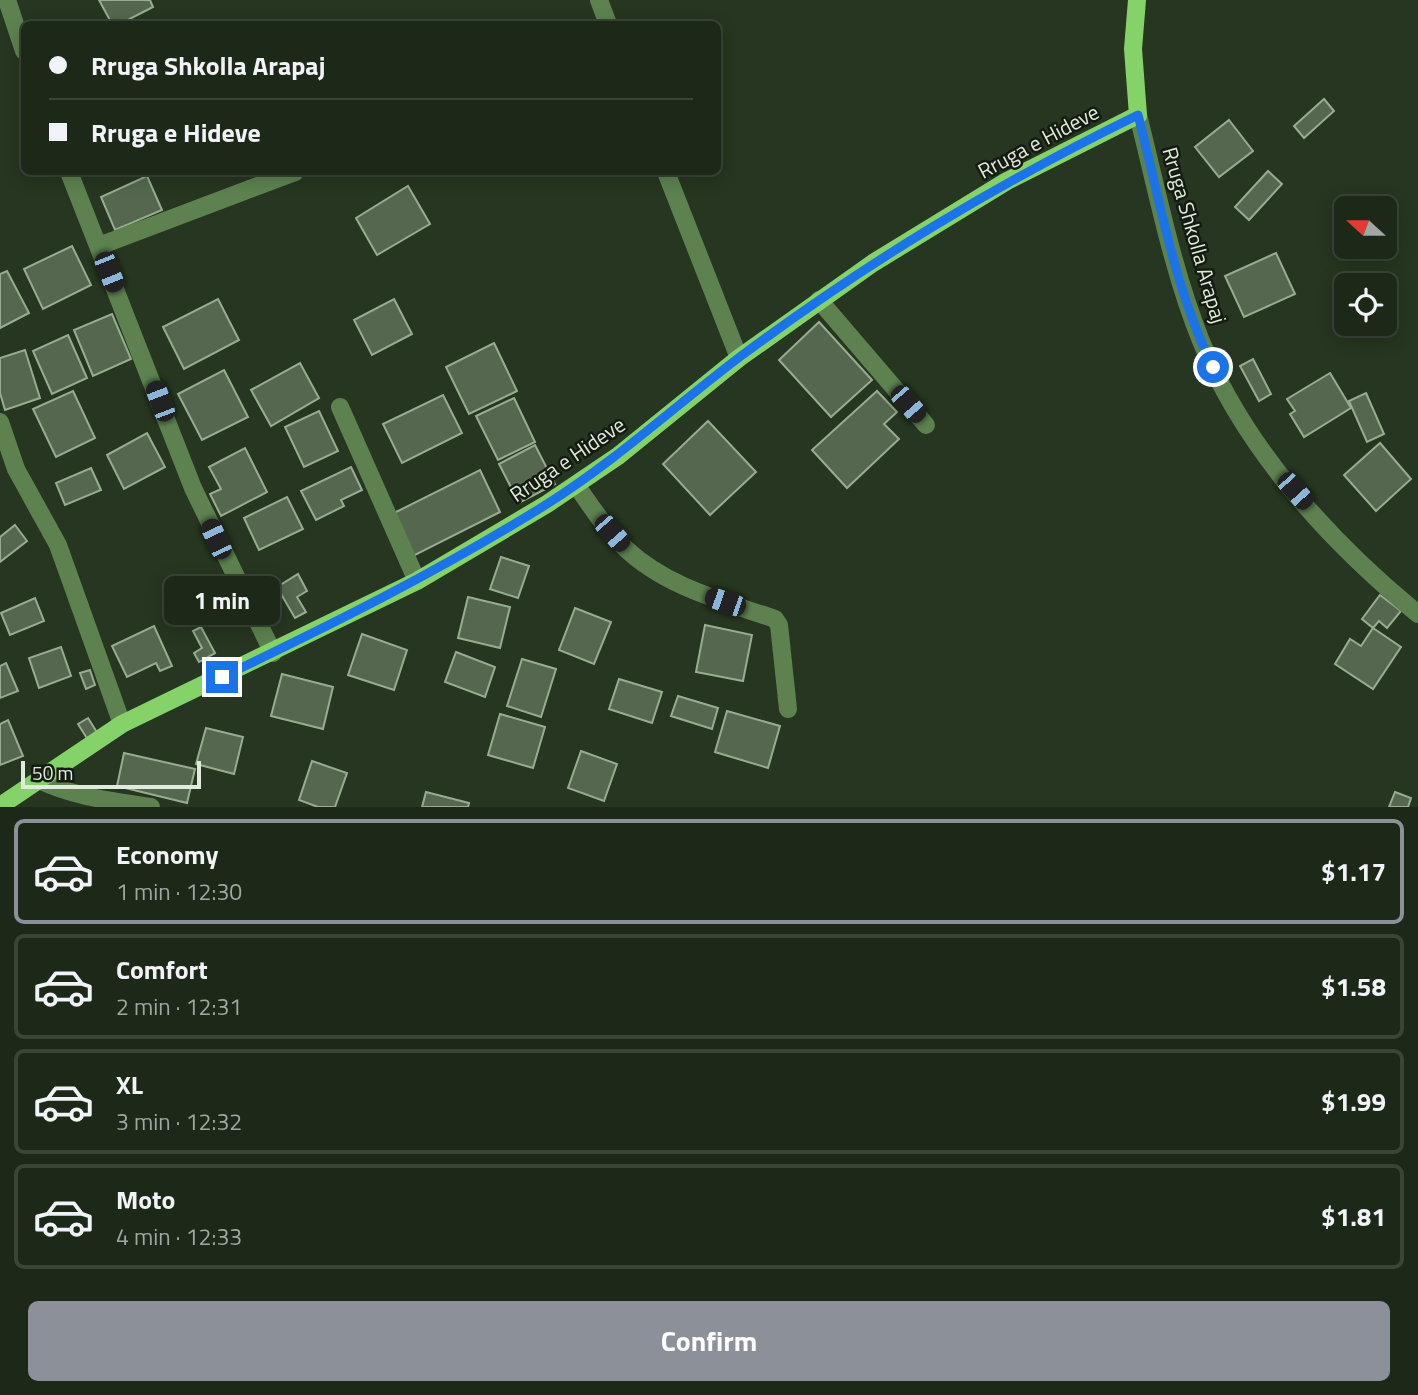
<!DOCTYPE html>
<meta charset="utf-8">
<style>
body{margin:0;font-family:"Titillium Web",sans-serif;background:#293425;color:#f1f3f6;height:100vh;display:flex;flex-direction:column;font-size:26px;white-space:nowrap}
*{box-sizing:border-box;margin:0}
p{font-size:23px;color:#a0a6a2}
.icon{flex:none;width:38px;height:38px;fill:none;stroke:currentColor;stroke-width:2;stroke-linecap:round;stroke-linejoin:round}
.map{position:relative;height:807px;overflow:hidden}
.side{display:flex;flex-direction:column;background:#1c2818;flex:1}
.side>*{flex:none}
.top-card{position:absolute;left:21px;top:21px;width:700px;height:154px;border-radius:10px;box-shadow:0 4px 18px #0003,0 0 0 2px #3a4437;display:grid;align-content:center;height:154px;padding:0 28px;background:#1c2818}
.needle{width:46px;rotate:291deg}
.fabs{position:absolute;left:1334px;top:196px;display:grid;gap:14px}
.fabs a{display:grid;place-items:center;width:63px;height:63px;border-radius:10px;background:#1c2818;box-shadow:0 4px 18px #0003,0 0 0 2px #3a4437;font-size:35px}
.scale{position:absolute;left:21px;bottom:18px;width:180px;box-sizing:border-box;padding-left:7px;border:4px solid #e1ebdd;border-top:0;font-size:19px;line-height:24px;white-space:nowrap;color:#e1ebdd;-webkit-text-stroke:5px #141b11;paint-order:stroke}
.end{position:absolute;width:32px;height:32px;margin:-16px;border:9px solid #1a73e8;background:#fff;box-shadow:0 0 0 4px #fff}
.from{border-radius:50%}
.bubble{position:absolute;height:49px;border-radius:10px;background:#1c2818;box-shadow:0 4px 18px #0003,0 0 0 2px #3a4437;font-size:23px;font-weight:700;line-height:49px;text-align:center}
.car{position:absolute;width:21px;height:42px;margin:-21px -10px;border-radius:9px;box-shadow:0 0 5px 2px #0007;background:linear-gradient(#222 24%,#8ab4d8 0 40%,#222 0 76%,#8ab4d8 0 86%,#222 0)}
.top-card b{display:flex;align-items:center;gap:24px;height:66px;font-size:26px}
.top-card b+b{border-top:2px solid #3a4437}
.top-card i{width:18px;height:18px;background:#f1f3f6}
ul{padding:12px 0 0;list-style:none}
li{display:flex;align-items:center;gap:21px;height:105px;margin:0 14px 10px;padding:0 14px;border:4px solid #3a4437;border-radius:10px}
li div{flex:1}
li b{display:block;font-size:26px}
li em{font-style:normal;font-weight:700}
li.on{border-color:#8c9099}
li>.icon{width:63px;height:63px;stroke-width:1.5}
.button{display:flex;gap:14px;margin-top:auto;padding:14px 28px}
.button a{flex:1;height:80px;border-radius:10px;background:#8c9099;color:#fff;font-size:28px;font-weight:700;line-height:80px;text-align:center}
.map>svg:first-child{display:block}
.building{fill:#55674f;stroke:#98ac92;stroke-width:2}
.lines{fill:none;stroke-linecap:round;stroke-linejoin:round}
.minor{stroke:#5d8250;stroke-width:18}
.major{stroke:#85d269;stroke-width:18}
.route{stroke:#1a73e8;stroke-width:9}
.labels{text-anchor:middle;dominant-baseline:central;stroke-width:5;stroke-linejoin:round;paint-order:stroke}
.street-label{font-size:21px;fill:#e1ebdd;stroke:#141b11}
</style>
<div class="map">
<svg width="1418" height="807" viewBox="0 0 1418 807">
<rect width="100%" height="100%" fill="#263620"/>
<g class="building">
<polygon points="99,0 150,0 153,7 120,24 112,24"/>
<polygon points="1324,99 1334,111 1304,138 1294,126"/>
<polygon points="1229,120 1253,151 1219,177 1195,147"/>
<polygon points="1268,171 1282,184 1249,220 1235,207"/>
<polygon points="147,176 162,210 115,230 101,197"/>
<polygon points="408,186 430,224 377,255 356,218"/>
<polygon points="72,246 91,285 43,309 24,269"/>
<polygon points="1276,253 1295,294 1244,317 1225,276"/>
<polygon points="7,271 29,313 0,328 0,274"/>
<polygon points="218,299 239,340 184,369 163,327"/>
<polygon points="394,299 412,334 372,355 354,320"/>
<polygon points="112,314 131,359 93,376 74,330"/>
<polygon points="819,322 872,380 831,417 779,360"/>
<polygon points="68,335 87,378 52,394 33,351"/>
<polygon points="494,343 517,391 469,414 446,367"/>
<polygon points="25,350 40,398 5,410 0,393 0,358"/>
<polygon points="1253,359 1271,394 1259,401 1240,366"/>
<polygon points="300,363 319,398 271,426 251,390"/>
<polygon points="224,370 248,417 202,440 178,394"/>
<polygon points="1330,373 1351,408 1304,437 1290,414 1295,411 1287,399"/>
<polygon points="73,391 95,438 56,457 33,409"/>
<polygon points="877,391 897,412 884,424 899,439 847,488 812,450"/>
<polygon points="1366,393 1384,434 1367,442 1349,401"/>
<polygon points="443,395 462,433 402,463 383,424"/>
<polygon points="514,398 535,442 498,460 476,416"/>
<polygon points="319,411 338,451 304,467 285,427"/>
<polygon points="708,421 756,472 710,515 663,464"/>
<polygon points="147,433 165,467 124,489 107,455"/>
<polygon points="1380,443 1411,479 1376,511 1344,475"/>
<polygon points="535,445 555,484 519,503 499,464"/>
<polygon points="245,448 267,492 221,516 210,494 221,489 209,467"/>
<polygon points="351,467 362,490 341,500 344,506 316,520 301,491"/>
<polygon points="91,468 101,490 65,505 56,483"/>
<polygon points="480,470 500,512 413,556 392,514"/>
<polygon points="287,497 303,529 259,550 244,518"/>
<polygon points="15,525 27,541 0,562 0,537"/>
<polygon points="501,557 529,566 518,598 490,589"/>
<polygon points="298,574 307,591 297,597 306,612 295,618 277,587"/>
<polygon points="1380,595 1401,611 1387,628 1379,621 1373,628 1362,619"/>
<polygon points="468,597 510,607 500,648 458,638"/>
<polygon points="35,598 44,621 10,635 1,613"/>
<polygon points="575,608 611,622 594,664 559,650"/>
<polygon points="705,625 752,635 743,681 696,672"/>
<polygon points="154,626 172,666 160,671 156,663 127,677 112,646"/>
<polygon points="201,627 215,653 199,662 194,653 202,648 193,631"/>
<polygon points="1373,628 1401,647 1373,689 1335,664 1350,639 1361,646"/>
<polygon points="362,634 407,650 394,690 348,675"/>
<polygon points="61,647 71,676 39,688 29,658"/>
<polygon points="456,652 495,667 485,697 445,682"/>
<polygon points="522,659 556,669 541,717 507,706"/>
<polygon points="6,663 18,691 0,698 0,666"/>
<polygon points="90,670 95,685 86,689 80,673"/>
<polygon points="282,674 333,687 323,729 271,716"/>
<polygon points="619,679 662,692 652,723 609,709"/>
<polygon points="678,696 718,708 712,729 671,716"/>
<polygon points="727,711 780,726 768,768 715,752"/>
<polygon points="500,714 545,727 533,768 488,755"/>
<polygon points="88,718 98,734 88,740 78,724"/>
<polygon points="8,720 23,756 0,765 0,724"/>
<polygon points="206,728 243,737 234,774 196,764"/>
<polygon points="581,751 617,764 604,801 568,788"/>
<polygon points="124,753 195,769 187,803 117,786"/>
<polygon points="312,761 347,773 335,807 318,807 299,800"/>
<polygon points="426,792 469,803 468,807 422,807"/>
<polygon points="1395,792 1411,798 1408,807 1389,807"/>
</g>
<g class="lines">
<g class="minor">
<polyline points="7,0 24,51"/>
<polyline points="599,0 608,24"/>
<path d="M1138,115C1157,190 1172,269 1201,341C1244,448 1330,542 1418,614"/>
<polyline points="69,172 193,488 273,653"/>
<polyline points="666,172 739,358"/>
<polyline points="99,246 295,172"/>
<polyline points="819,300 926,425"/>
<polyline points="340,407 417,581"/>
<polyline points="0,422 16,469 58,545 122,724"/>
<path d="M576,485C591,506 606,530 625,548C666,587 723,601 775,619L779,625L788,709"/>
<path d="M39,780C74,797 113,801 151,807"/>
</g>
<polyline class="major" points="0,806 122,724 417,581 547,504 618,456 739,358 873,263 1007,181 1138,115 1133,49 1137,0"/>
</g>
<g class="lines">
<path class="route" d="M222,677C333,624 443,569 547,504C617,460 676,405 741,356C869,261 995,185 1138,115C1160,199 1174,289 1213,367"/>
</g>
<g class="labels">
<g class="street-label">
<text transform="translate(1038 141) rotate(-28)">Rruga e Hideve</text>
<text transform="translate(1195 235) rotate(74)">Rruga Shkolla Arapaj</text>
<text transform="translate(567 459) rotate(-34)">Rruga e Hideve</text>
</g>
</g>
</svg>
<div class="fabs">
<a><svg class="needle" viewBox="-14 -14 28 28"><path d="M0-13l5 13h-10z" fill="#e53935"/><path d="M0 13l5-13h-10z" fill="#a0a6a2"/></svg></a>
<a><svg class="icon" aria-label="locate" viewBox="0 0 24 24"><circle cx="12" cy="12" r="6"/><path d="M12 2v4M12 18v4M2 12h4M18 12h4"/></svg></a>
</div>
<div class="scale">50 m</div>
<i class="end from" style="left:1213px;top:367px"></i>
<i class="end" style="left:222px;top:677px"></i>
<div class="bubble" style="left:164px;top:576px;width:116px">1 min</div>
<i class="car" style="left:109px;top:272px;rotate:158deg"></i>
<i class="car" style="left:160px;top:401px;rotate:339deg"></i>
<i class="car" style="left:908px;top:404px;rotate:139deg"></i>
<i class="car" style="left:1295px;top:491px;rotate:138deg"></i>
<i class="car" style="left:612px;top:533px;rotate:139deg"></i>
<i class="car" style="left:216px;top:539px;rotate:335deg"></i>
<i class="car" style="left:725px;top:602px;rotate:289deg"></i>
<div class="top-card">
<b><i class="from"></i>Rruga Shkolla Arapaj</b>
<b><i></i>Rruga e Hideve</b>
</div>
</div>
<section class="side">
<ul>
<li class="on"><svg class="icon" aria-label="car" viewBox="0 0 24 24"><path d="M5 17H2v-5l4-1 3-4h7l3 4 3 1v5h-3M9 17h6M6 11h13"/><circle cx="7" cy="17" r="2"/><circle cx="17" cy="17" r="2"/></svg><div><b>Economy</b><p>1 min · 12:30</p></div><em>$1.17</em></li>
<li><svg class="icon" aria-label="car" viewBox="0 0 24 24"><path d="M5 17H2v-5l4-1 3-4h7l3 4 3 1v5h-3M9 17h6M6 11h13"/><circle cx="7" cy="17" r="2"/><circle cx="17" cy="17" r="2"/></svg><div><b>Comfort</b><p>2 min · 12:31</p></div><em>$1.58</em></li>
<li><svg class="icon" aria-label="car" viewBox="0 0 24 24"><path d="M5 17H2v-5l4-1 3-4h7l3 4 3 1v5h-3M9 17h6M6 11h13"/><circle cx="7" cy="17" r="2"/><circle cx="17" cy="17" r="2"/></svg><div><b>XL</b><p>3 min · 12:32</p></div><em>$1.99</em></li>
<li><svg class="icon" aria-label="car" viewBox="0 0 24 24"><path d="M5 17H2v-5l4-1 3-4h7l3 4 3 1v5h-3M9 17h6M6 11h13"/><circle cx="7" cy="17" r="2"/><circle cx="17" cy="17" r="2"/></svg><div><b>Moto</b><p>4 min · 12:33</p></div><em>$1.81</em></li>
</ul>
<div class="button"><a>Confirm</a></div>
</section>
